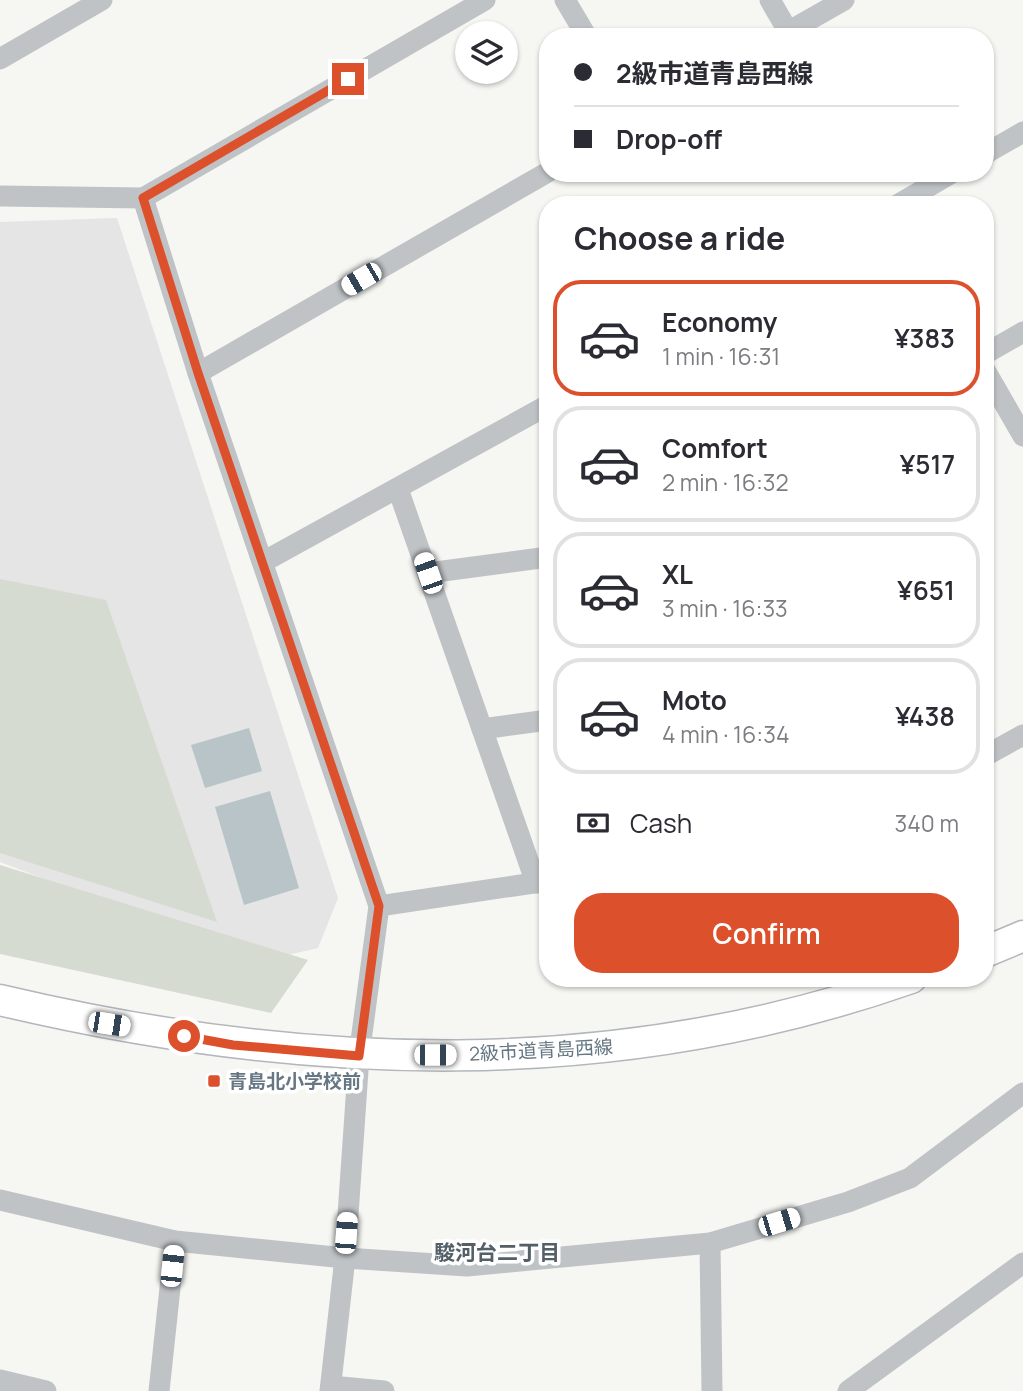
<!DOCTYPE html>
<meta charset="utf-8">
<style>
body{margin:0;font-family:Manrope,"Noto Sans JP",sans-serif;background:#f2f2f3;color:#2b2b33;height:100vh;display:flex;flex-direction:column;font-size:26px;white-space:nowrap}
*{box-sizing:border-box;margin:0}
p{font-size:23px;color:#7c7c81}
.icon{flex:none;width:38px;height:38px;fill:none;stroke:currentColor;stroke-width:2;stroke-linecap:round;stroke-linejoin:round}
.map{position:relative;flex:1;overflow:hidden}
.details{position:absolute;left:539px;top:196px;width:455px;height:791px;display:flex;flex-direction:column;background:#fff;border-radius:28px;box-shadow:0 2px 5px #0004}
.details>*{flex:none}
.hud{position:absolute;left:539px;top:28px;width:455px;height:154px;border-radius:28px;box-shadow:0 2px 5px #0004;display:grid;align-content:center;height:154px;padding:0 35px;background:#fff}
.buttons{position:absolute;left:455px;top:21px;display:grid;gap:14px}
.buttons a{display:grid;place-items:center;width:63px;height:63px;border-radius:50%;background:#fff;box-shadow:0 2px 5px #0004;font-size:35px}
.end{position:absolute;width:32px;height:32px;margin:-16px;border:9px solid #dd502c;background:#fff;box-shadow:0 0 0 4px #fff}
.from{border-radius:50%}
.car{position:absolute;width:21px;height:42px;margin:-21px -10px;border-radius:9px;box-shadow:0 0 5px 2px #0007;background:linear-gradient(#fff 24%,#345 0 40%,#fff 0 76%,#345 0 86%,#fff 0)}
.hud b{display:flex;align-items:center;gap:24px;height:66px;font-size:26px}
.hud b+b{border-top:2px solid #e1e1e2}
.hud i{width:18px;height:18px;background:#2b2b33}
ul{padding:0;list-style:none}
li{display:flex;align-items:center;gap:21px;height:116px;margin:0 14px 10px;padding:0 21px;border:4px solid #e1e1e2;border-radius:28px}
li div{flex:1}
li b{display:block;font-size:26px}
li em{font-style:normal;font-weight:600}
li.selected{border-color:#dd502c}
li>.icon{width:63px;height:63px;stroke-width:1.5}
h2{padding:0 35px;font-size:32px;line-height:84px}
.pay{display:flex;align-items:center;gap:18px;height:77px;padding:0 35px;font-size:26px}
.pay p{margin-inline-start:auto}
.primary-button{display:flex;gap:14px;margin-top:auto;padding:14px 35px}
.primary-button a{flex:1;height:80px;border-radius:28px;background:#dd502c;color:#fff;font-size:28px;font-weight:600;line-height:80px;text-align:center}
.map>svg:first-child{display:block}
.built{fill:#e4e5e4}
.green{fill:#d6dbd2}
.water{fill:#b8c4c8}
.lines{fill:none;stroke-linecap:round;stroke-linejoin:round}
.secondary-casing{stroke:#b1b7bb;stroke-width:33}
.street{stroke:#bfc3c6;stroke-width:21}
.secondary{stroke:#fff;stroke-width:30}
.route{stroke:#dd502c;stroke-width:9}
.poi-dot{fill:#dd502c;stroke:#fff;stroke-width:2.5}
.labels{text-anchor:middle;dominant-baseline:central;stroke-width:7;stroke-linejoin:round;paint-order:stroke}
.street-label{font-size:19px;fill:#667783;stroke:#fff}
.poi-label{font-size:19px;font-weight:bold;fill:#667783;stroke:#fff;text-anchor:start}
.neighbourhood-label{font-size:21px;font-weight:bold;fill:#546068;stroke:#fff}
</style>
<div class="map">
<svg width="1023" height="1391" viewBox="0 0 1023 1391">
<rect width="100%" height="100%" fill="#f6f6f3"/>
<polygon class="built" points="117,218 338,898 318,948 261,961 0,862 0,222"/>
<g class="green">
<polygon points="0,579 106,600 217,922 0,853"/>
<polygon points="0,865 308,960 271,1013 0,954"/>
</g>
<g class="water">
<polygon points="249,728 262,771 205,788 191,745"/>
<polygon points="270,791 299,888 244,905 215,807"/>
</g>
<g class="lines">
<defs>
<g id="secondary">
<polyline points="985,952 1023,936"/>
<path d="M0,1000C304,1072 612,1083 911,978"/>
</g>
</defs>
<use href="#secondary" class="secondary-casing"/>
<g class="street">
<polyline points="565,0 587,37"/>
<polyline points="770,0 788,31"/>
<polyline points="779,37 844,0"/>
<polyline points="0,59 102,0"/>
<polyline points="985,154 1023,132"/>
<polyline points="0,196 143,198 198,373 379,906 359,1056 345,1258 330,1391"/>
<polyline points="143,198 485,0"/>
<polyline points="897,205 952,173"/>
<polyline points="985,354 1023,332"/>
<polyline points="985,370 1023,436"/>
<polyline points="198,373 548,172"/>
<polyline points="398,489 536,883"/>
<polyline points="263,562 548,405"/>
<polyline points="428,573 548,557"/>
<polyline points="482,729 548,720"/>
<polyline points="985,756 1023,735"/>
<polyline points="379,906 547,881"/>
<polyline points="0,1200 175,1241 345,1258 467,1266 710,1243 848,1202 910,1178 1023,1093"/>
<polyline points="710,1243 712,1391"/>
<polyline points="0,1380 46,1391"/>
<polyline points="331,1386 384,1391"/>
<polyline points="159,1391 175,1241"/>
<polyline points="848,1391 1023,1263"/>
</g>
<use href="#secondary" class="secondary"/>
</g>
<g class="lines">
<polyline class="route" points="184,1036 233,1045 359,1056 379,906 198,373 143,198 348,79"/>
</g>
<rect class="poi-dot" x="207" y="1074" width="14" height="14" rx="3.5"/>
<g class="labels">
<g class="street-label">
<text transform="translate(541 1050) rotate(-3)">2級市道青島西線</text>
</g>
<g class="poi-label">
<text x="228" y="1081">青島北小学校前</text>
</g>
<g class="neighbourhood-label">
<text x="497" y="1252">駿河台二丁目</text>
</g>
</g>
</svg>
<div class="buttons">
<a><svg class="icon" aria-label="layers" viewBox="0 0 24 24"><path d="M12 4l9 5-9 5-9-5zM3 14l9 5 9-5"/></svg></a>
</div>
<i class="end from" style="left:184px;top:1036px"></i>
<i class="end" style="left:348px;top:79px"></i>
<i class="car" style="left:361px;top:279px;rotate:240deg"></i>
<i class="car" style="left:428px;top:573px;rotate:341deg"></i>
<i class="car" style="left:109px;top:1024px;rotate:99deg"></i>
<i class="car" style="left:435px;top:1055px;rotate:90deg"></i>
<i class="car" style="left:779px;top:1222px;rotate:73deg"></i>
<i class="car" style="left:346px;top:1233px;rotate:4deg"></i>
<i class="car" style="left:172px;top:1266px;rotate:6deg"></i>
<div class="hud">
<b><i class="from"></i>2級市道青島西線</b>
<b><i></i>Drop-off</b>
</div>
<section class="details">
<h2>Choose a ride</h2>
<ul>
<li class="selected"><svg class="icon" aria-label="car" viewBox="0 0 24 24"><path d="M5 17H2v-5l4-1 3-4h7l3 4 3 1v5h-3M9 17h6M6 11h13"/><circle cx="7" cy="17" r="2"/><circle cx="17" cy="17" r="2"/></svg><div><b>Economy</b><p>1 min · 16:31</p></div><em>¥383</em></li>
<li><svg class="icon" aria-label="car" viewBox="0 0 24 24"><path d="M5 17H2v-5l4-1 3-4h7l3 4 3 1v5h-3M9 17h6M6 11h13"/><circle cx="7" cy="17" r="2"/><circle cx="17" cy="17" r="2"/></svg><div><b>Comfort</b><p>2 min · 16:32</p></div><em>¥517</em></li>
<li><svg class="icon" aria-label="car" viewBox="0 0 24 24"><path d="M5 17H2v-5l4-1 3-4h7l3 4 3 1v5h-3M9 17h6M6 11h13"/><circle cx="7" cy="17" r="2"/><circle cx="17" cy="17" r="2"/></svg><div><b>XL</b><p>3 min · 16:33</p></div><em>¥651</em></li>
<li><svg class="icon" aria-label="car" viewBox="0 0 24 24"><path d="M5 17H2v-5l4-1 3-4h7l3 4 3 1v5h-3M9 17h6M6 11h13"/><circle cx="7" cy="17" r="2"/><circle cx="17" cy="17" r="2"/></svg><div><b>Moto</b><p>4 min · 16:34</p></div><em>¥438</em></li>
</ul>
<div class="pay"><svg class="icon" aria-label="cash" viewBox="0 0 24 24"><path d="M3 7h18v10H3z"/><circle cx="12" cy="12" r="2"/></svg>Cash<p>340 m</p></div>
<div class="primary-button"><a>Confirm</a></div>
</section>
</div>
